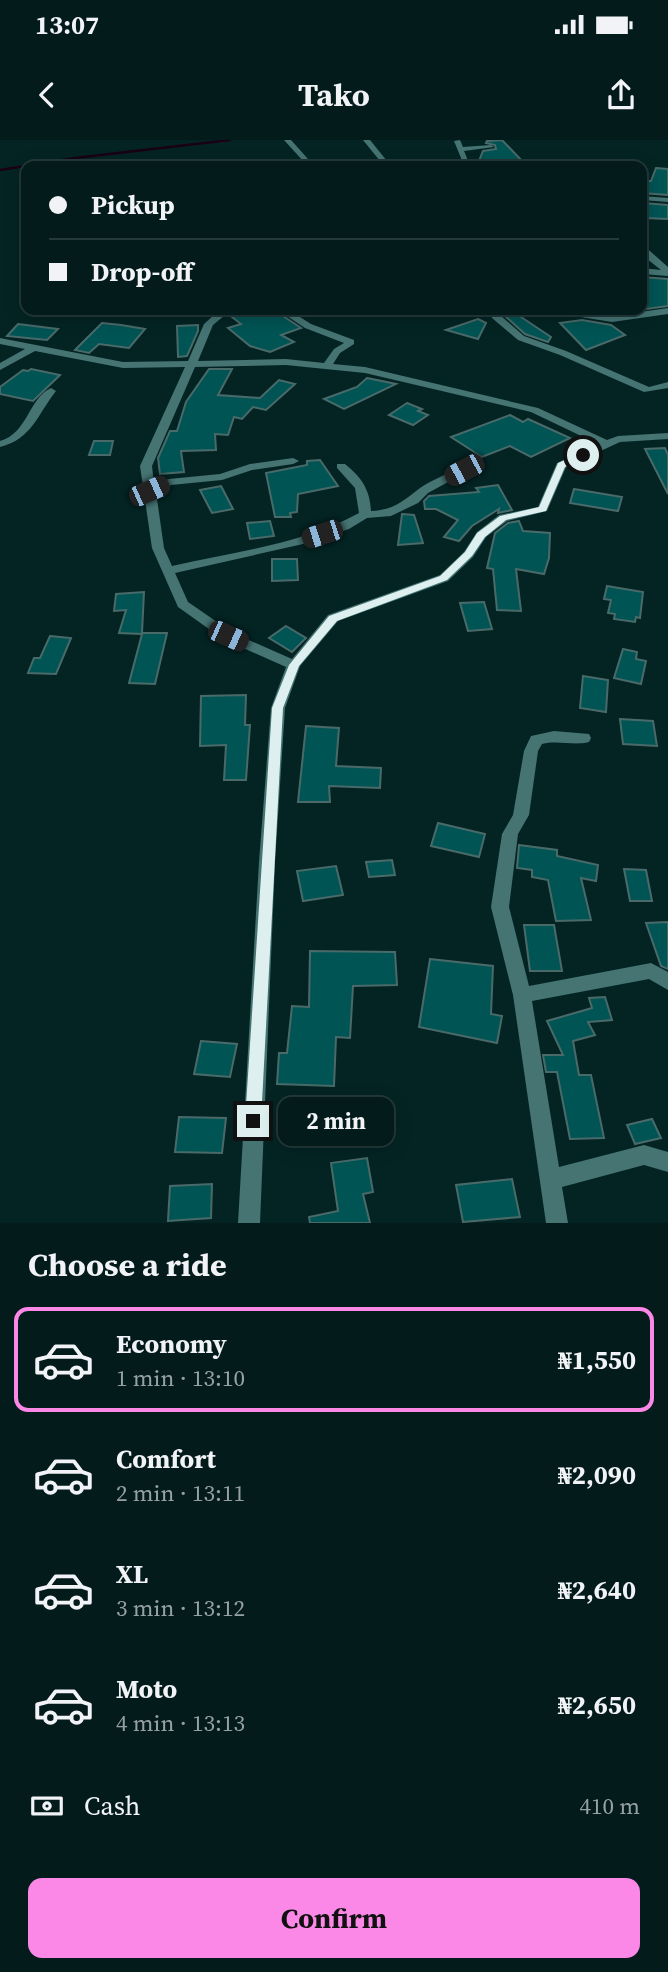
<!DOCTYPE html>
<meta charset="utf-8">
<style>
body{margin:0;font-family:"Source Serif 4",serif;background:#112828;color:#f1f3f6;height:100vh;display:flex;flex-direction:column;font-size:26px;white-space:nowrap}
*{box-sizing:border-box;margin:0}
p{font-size:23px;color:#97a1a3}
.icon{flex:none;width:38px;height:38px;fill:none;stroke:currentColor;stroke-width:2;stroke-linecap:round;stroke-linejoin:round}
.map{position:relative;height:1083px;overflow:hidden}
.sheet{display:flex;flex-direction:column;background:#031b1b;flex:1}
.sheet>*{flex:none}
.top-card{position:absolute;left:21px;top:21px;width:626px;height:154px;border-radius:14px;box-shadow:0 4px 18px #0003,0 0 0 2px #24393a;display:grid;align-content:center;height:154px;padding:0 28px;background:#031b1b}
.end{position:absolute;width:32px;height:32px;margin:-16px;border:9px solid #ddefee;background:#111;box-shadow:0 0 0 4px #111}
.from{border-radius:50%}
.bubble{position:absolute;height:49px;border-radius:14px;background:#031b1b;box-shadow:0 4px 18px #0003,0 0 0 2px #24393a;font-size:23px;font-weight:700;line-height:49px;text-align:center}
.car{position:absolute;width:21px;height:42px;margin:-21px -10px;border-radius:9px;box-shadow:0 0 5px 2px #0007;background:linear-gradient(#222 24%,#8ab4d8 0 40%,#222 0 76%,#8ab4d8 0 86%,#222 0)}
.top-card b{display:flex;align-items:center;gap:24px;height:66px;font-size:26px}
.top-card b+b{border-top:2px solid #24393a}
.top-card i{width:18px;height:18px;background:#f1f3f6}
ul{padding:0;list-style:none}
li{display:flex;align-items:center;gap:21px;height:105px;margin:0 14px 10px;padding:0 14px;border:4px solid transparent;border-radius:14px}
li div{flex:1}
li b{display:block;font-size:26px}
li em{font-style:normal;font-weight:700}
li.selected{border-color:#fb87e6}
li>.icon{width:63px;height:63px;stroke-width:1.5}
h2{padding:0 28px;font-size:32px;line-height:84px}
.pay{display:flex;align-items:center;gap:18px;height:77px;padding:0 28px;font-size:26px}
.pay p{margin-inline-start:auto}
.primary-button{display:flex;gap:14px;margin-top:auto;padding:14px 28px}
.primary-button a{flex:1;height:80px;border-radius:14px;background:#fb87e6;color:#111;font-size:28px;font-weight:700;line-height:80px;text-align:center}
.status{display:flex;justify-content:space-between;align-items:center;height:49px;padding:0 35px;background:#031b1b;direction:ltr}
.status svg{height:19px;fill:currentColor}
header{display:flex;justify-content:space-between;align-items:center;height:91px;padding:0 28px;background:#031b1b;font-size:32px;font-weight:700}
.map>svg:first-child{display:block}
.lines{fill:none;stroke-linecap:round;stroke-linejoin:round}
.stream{stroke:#190015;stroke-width:2.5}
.building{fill:#005454;stroke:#4a6a6a;stroke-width:2}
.street{fill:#457473;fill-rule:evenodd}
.route{fill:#ddefee}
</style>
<div class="status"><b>13:07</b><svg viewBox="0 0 49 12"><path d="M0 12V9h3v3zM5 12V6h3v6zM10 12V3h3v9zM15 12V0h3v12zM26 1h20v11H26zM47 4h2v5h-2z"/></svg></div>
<header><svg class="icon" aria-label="back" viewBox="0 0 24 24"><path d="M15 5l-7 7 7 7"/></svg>Tako<svg class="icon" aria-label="share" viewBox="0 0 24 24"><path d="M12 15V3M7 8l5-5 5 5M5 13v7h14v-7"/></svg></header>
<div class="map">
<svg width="668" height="1083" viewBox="0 0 668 1083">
<rect width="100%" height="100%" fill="#042424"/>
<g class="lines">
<polyline class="stream" points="0,30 75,18 230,0"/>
</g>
<g class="building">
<polygon points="502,0 527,26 477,26 483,11 496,9 495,5 486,3 487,1"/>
<polygon points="656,28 668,29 668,55 642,53 642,41 651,41"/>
<polygon points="643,63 668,65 668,79 645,78"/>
<polygon points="642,137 668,139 668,166 646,169 642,163"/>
<polygon points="223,170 274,170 301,188 281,195 294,202 270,212 250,206 228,188 241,184"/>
<polygon points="515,173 551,197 548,202 525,194 505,176"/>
<polygon points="478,179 486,183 478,199 446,190"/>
<polygon points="582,180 611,185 625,195 586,210 560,183"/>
<polygon points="102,183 121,185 145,189 129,208 99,204 89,213 75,210"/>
<polygon points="18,184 58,189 47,200 7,196"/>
<polygon points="198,185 198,191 187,216 178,217 177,186"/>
<polygon points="31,229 60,235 33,261 0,254 0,247 23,230 28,231"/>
<polygon points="209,229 232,229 218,255 260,258 279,240 295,244 266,270 253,267 242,279 234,277 228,295 215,294 216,310 181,311 184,332 160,334 158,318 170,291 177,291 186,262"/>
<polygon points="367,238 396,244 344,269 324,259 357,247"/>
<polygon points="407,263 422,269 418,271 428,275 413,285 389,275"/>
<polygon points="510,275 523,282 528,279 570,298 531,317 510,306 482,317 451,297"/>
<polygon points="94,301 113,301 110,315 89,315"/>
<polygon points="665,308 668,315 668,354 645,309"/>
<polygon points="320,320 338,346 298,354 297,372 290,373 291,377 275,377 266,333 307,325 307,321"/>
<polygon points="498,345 512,370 498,373 499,369 472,386 459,401 444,397 458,380 436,369 425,369 424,361 429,356 479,352 476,348"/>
<polygon points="221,346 233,369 212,373 200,350"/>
<polygon points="574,349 622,357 618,371 570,363"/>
<polygon points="402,374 414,375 423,403 398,405"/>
<polygon points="270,381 274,396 250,399 247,383"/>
<polygon points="519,381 523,391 550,393 549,418 544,434 516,429 521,471 497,470 493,429 487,428 495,393 508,383"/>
<polygon points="272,419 297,419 298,440 272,441"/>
<polygon points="607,446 643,452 640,478 636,477 635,482 614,479 615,474 608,473 611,460 604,459"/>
<polygon points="144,452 142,493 167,493 155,544 129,543 142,494 119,493 126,470 114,471 116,454"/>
<polygon points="484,462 492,489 468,491 460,463"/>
<polygon points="286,486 306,498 292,512 269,498"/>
<polygon points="50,496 71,498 56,534 28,533 34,518 40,518"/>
<polygon points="623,509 637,512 636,519 646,521 641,544 614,538"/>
<polygon points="583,536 608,540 606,572 580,568"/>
<polygon points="246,555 245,585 250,585 246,640 224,640 226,605 200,606 201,556"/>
<polygon points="620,579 653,581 657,606 623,604"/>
<polygon points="306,586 339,588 336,626 381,628 380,648 329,646 330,662 298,662"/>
<polygon points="438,683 485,694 479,717 431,706"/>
<polygon points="519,705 557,710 557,716 598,725 596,741 581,738 591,780 556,781 548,740 532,737 532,730 517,728"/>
<polygon points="392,720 395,735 369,737 366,722"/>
<polygon points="336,726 343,755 303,761 297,731"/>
<polygon points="624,729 646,730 652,761 630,761"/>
<polygon points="668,782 668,829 661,826 646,783"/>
<polygon points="524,785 554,785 562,831 530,831"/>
<polygon points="310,811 395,812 397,845 353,846 350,898 336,897 334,946 277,944 279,913 287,913 292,866 309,867"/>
<polygon points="430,819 493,826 491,874 502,876 497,903 419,887"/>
<polygon points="605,857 612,880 588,882 595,895 573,901 579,935 591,935 604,998 570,999 557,932 546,932 543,915 563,915 547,881 592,868 589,858"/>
<polygon points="201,901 237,904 230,937 194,934"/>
<polygon points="179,977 226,978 222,1013 175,1012"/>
<polygon points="652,979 661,998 635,1004 627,985"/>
<polygon points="367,1018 373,1052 363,1054 370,1083 310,1083 309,1077 338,1071 331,1023"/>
<polygon points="512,1039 520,1077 463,1082 456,1045"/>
<polygon points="212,1044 211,1078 168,1081 170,1046"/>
</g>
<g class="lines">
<g class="street">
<polygon points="284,0 291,0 308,19 336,26 304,22"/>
<polygon points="363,0 370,0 391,26 384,26"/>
<polygon points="460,0 463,7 491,5 494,7 464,11 467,18 467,26 460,26 461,18 454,1"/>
<polygon points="642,56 668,58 668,62 642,60"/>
<polygon points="642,104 668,127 668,136 642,134 642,128 661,130 642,115"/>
<polygon points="668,168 668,174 612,182 556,173 551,170 569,170 612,176"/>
<path d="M209,170H219L225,175L213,185L198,221L286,219L324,223L334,209L344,203L305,188L278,170H289L311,184L354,200V204L340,213L333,224L365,227L538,268L607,300L618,296L668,293V299L620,302L566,327L547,371L507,381L486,397L473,417L448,441L338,481L300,526L285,568L275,722L260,1083H238L259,722L271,568L286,527L223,499L178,467L152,408L140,326L185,227L123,228L35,211L0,230V223L25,209L0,204V198L123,222L188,221L204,184L214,175ZM286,225L365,233L531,272L598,304L557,323L538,367L499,375L477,392L464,412L440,435L328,475L292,519L233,493L188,462L175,433L303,404L349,389L367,378L391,376L418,363L428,353L470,330L464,327L460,328C447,334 432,340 420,348C403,361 394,370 371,371C370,349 361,337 345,324H337V328L355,348L359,373C303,404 234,412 172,426L164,408L156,352L171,345L222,340L252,330L293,324L299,321L293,318L250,324L220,334L169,339L154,344L152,326L195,227Z"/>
<polygon points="491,170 500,170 500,175 524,196 566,211 649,247 668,242 668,248 644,252 560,215 518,200 492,178"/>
<path d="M51,248L56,251C37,275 32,299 0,307V301C28,293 28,259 51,248Z"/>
<path d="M554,591L589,594L591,598L589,602C574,606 558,600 542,604L538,611L529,675L518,694L509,767L529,846L651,823L668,832V850L649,839L532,861L559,1027L644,1005L668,1012V1032L644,1025L562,1047L568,1083H546L513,855L491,767L502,694L513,675L524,611L531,596Z"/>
</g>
</g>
<polygon class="route" points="583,312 588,315 587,317 565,327 546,371 506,380 485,397 472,416 447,440 337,481 299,526 283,568 261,981 259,987 253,989 248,987 245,981 272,568 289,525 329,476 440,436 465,412 477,393 500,376 539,367 558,323"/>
</svg>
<i class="end from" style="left:583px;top:315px"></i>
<i class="end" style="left:253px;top:981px"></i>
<div class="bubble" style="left:278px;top:957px;width:116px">2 min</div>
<i class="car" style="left:464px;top:330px;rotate:242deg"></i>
<i class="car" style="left:149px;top:351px;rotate:66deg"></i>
<i class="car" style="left:322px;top:394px;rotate:252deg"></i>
<i class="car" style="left:228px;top:496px;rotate:114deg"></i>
<div class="top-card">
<b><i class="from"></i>Pickup</b>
<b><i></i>Drop-off</b>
</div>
</div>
<section class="sheet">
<h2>Choose a ride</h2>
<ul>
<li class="selected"><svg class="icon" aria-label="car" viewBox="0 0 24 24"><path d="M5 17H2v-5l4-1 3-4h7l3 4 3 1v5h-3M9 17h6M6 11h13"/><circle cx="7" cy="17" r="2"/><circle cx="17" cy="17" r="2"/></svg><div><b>Economy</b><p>1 min · 13:10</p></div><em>₦1,550</em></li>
<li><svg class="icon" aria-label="car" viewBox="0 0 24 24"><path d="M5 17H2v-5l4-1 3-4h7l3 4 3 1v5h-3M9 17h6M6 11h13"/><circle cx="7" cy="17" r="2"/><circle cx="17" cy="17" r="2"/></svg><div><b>Comfort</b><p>2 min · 13:11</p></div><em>₦2,090</em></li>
<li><svg class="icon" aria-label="car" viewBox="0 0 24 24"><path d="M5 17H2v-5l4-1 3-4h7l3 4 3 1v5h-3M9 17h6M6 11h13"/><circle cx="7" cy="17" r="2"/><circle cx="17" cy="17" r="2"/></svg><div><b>XL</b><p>3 min · 13:12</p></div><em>₦2,640</em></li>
<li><svg class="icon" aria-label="car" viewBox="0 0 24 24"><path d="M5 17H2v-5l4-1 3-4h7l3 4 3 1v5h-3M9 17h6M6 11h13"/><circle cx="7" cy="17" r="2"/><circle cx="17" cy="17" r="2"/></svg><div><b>Moto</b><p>4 min · 13:13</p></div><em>₦2,650</em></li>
</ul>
<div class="pay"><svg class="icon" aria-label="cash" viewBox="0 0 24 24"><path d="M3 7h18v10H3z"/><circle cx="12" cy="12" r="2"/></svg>Cash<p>410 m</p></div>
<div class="primary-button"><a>Confirm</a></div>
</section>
